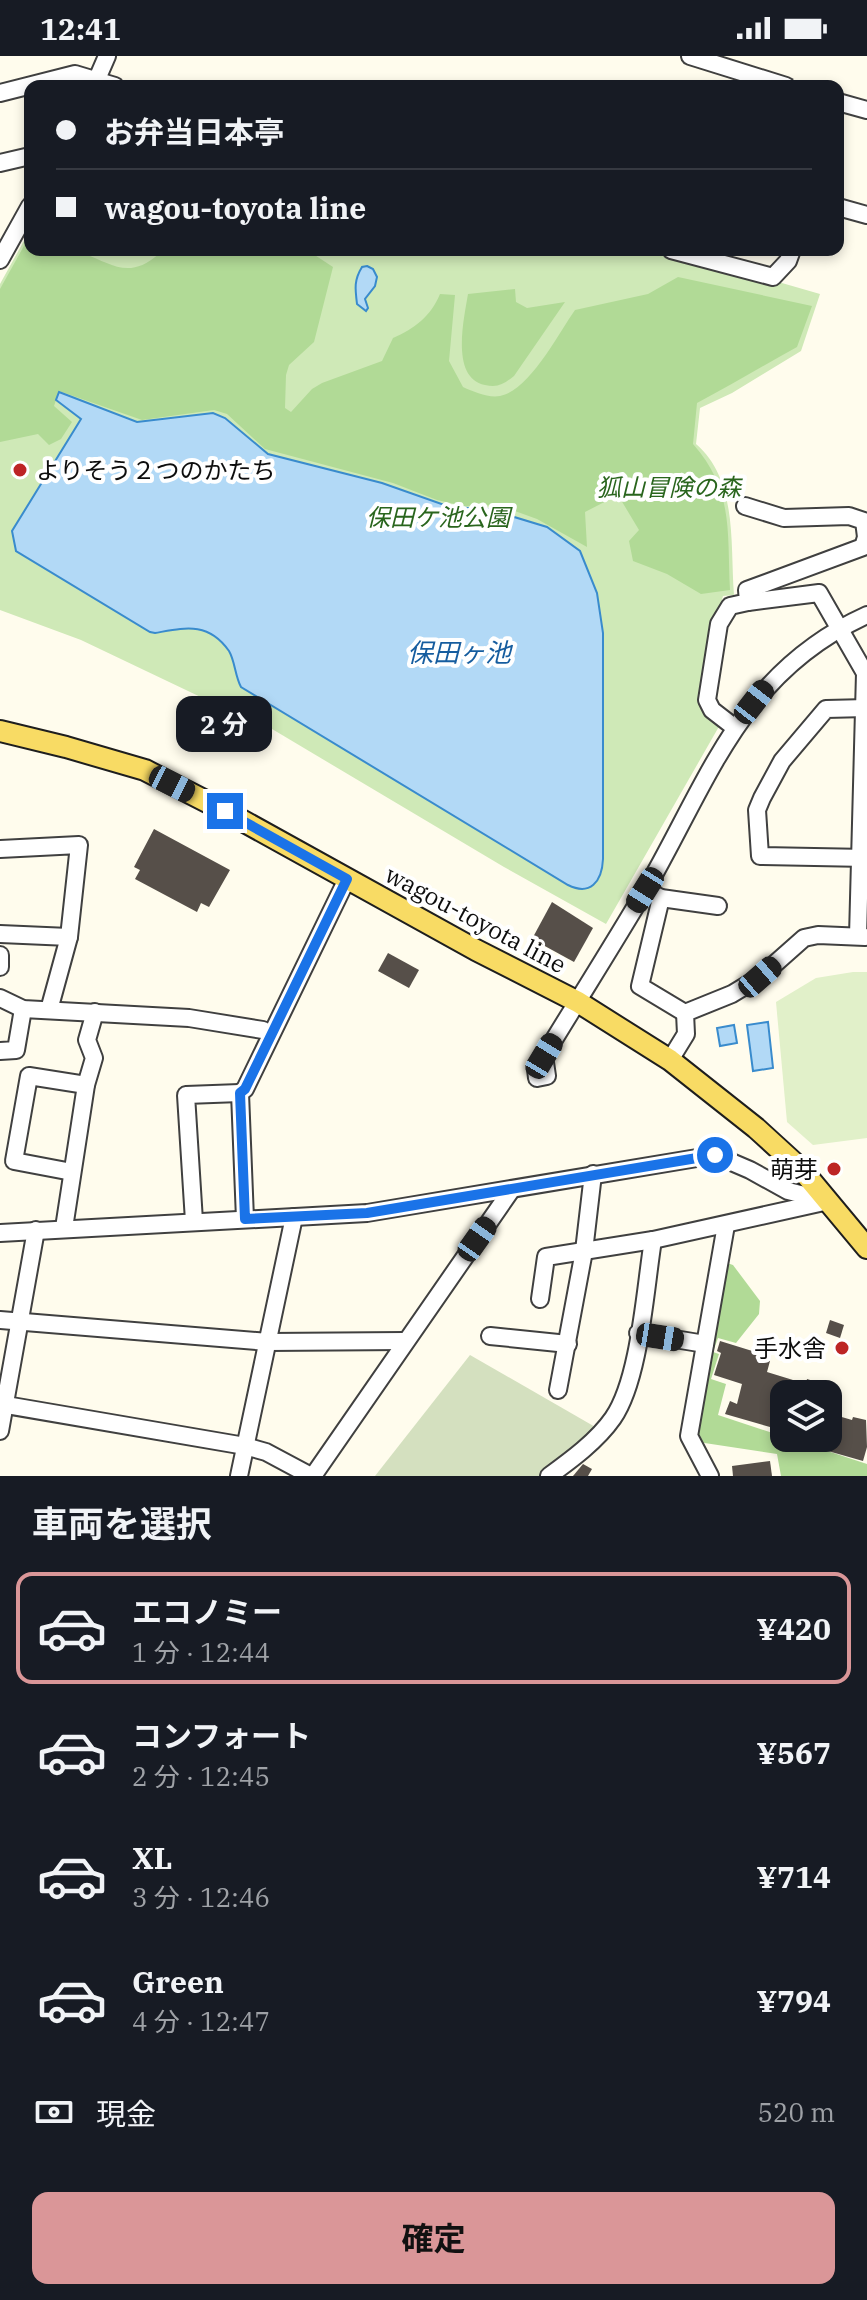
<!DOCTYPE html>
<html lang="ja">
<meta charset="utf-8">
<style>
body{margin:0;font-family:"IBM Plex Serif","Noto Sans JP",serif;background:#242831;color:#f1f3f6;height:100vh;display:flex;flex-direction:column;font-size:30px;white-space:nowrap}
*{box-sizing:border-box;margin:0}
p{font-size:26px;color:#9ea1a6}
.icon{flex:none;width:44px;height:44px;fill:none;stroke:currentColor;stroke-width:2;stroke-linecap:round;stroke-linejoin:round}
.map{position:relative;height:1420px;overflow:hidden}
.drawer{display:flex;flex-direction:column;background:#171b24;flex:1}
.drawer>*{flex:none}
.hud{position:absolute;left:24px;top:24px;width:820px;height:176px;border-radius:16px;box-shadow:0 4px 12px #0003;display:grid;align-content:center;height:176px;padding:0 32px;background:#171b24}
.fabs{position:absolute;left:770px;top:1324px;display:grid;gap:16px}
.fabs a{display:grid;place-items:center;width:72px;height:72px;border-radius:16px;background:#171b24;box-shadow:0 4px 12px #0003;font-size:40px}
.end{position:absolute;width:36px;height:36px;margin:-18px;border:10px solid #1a73e8;background:#fff;box-shadow:0 0 0 4px #fff}
.from{border-radius:50%}
.bubble{position:absolute;height:56px;border-radius:16px;background:#171b24;box-shadow:0 4px 12px #0003;font-size:26px;font-weight:700;line-height:56px;text-align:center}
.car{position:absolute;width:24px;height:48px;margin:-24px -12px;border-radius:10px;box-shadow:0 0 6px 2px #0007;background:linear-gradient(#222 24%,#8ab4d8 0 40%,#222 0 76%,#8ab4d8 0 86%,#222 0)}
.hud b{display:flex;align-items:center;gap:28px;height:76px;font-size:30px}
.hud b+b{border-top:2px solid #363941}
.hud i{width:20px;height:20px;background:#f1f3f6}
ul{padding:0;list-style:none}
li{display:flex;align-items:center;gap:24px;height:112px;margin:0 16px 12px;padding:0 16px;border:4px solid transparent;border-radius:16px}
li div{flex:1}
li b{display:block;font-size:30px}
li em{font-style:normal;font-weight:700}
li.on{border-color:#da9698}
li>.icon{width:72px;height:72px;stroke-width:1.5}
h2{padding:0 32px;font-size:36px;line-height:96px}
.pay{display:flex;align-items:center;gap:20px;height:88px;padding:0 32px;font-size:30px}
.pay p{margin-inline-start:auto}
.button{display:flex;gap:16px;margin-top:auto;padding:16px 32px}
.button a{flex:1;height:92px;border-radius:16px;background:#da9698;color:#111;font-size:32px;font-weight:700;line-height:92px;text-align:center}
.status{display:flex;justify-content:space-between;align-items:center;height:56px;padding:0 40px;background:#171b24;direction:ltr}
.status svg{height:22px;fill:currentColor}
.map>svg:first-child{display:block}
.green{fill:#cfe9b7}
.forest{fill:#b1da96}
.cemetery{fill:#d4e0bf}
.pitch{fill:#e1f0c9}
.water{fill:#b2d9f6;stroke:#398bcd;stroke-width:2}
.building{fill:#564f49}
.lines{fill:none;stroke-linecap:round;stroke-linejoin:round}
.minor-casing{stroke:#404040;stroke-width:20}
.major-casing{stroke:#1e1e1e;stroke-width:24}
.minor{stroke:#fff;stroke-width:16}
.major{stroke:#f8db64;stroke-width:20}
.route{stroke:#1a73e8;stroke-width:10}
.poi-dot{fill:#bd2525;stroke:#fff;stroke-width:3}
.labels{text-anchor:middle;dominant-baseline:central;stroke-width:8;stroke-linejoin:round;paint-order:stroke}
.poi-label{font-size:24px;fill:#0d0d0d;stroke:#fff;text-anchor:end}
.park-label{font-size:24px;font-style:italic;fill:#29651d;stroke:#fff}
.street-label{font-size:24px;fill:#0d0d0d;stroke:#fff}
.water-label{font-size:26px;font-style:italic;fill:#165d9f;stroke:#fff}
</style>
<div class="status"><b>12:41</b><svg viewBox="0 0 49 12"><path d="M0 12V9h3v3zM5 12V6h3v6zM10 12V3h3v9zM15 12V0h3v12zM26 1h20v11H26zM47 4h2v5h-2z"/></svg></div>
<div class="map">
<svg width="867" height="1420" viewBox="0 0 867 1420">
<rect width="100%" height="100%" fill="#fffced"/>
<path class="green" d="M30,174V194H667L820,238L801,295L732,337L700,352L696,388C738,424 730,488 734,539L723,540L714,570L707,614L721,667L606,868L504,811L245,657L237,669L209,645L81,584L0,554V228Z"/>
<g class="forest">
<path d="M30,179V194C43,194 56,192 69,194C105,199 125,232 163,194H307L333,211L314,286L289,309L286,319L285,352L291,356L312,333L322,327L382,305L393,282C414,273 431,260 440,238L455,239L449,305L463,331C474,336 488,342 500,340C529,335 558,278 575,254L648,238L678,221L812,250L797,291C764,309 731,329 697,347L693,388C734,434 727,477 730,534L701,538L667,518L633,505L629,485L639,474L618,439L585,456L587,491L537,463L498,449L464,450L437,444L393,427L265,393L227,358L214,354L142,364L59,335L54,350L72,366L61,383L49,389L38,378L0,386V233Z"/>
<path d="M515,233L516,246L527,252L565,246L514,320C504,328 498,332 485,329C450,322 464,263 468,238Z"/>
<polygon points="724,1206 733,1209 760,1245 759,1258 736,1287 718,1282 713,1296 719,1298 711,1323 726,1328 718,1359 867,1408 867,1420 781,1420 777,1398 698,1386 694,1376"/>
</g>
<polygon class="cemetery" points="470,1299 597,1372 542,1420 375,1420"/>
<polygon class="pitch" points="853,916 867,916 867,1082 813,1089 787,1066 776,946 816,922"/>
<g class="water">
<path d="M367,210L373,213L377,221L375,230L365,243L368,252L366,255L357,248C355,232 354,224 362,211Z"/>
<path d="M59,336L137,366L213,357L225,362L268,398L382,427L450,451L488,453L547,471L580,495L597,537L603,577V803C602,826 590,840 568,829L241,631C235,620 235,605 229,595C208,565 184,572 155,577L150,576L16,495L12,475L81,363L56,344Z"/>
<polygon points="768,966 773,1012 753,1015 747,969"/>
<polygon points="734,969 737,987 720,990 717,972"/>
</g>
<g class="building">
<polygon points="154,773 230,814 209,851 201,847 197,856 135,823 140,814 134,811"/>
<polygon points="552,846 593,872 574,906 532,883"/>
<polygon points="388,897 419,914 409,932 378,915"/>
<polygon points="830,1264 844,1269 840,1282 826,1277"/>
<polygon points="720,1285 762,1298 761,1302 770,1305 767,1316 806,1328 807,1323 826,1329 825,1334 831,1336 831,1338 784,1338 784,1375 725,1358 730,1345 737,1348 742,1328 714,1319 721,1297 717,1295"/>
<polygon points="828,1357 852,1364 853,1361 866,1364 867,1391 863,1405 828,1395"/>
<polygon points="770,1405 772,1420 733,1420 732,1410"/>
<polygon points="583,1408 592,1413 588,1420 573,1420"/>
</g>
<g class="lines">
<defs>
<g id="minor">
<polyline points="690,0 786,30"/>
<polyline points="94,30 107,0"/>
<polyline points="0,37 75,18 115,30"/>
<polyline points="838,46 867,54"/>
<polyline points="0,107 30,100"/>
<polyline points="838,151 867,159"/>
<polyline points="671,194 773,221 788,205 792,194"/>
<polyline points="0,204 30,150"/>
<polyline points="748,546 819,537 865,617 858,880"/>
<polyline points="867,652 826,653 782,705 762,742 757,754 760,800 867,802"/>
<polyline points="734,671 712,654 707,644 719,568 730,550 748,546 747,534 863,491 866,481 864,465 849,460 784,462 745,450"/>
<polyline points="0,793 79,789 69,881 49,954"/>
<polyline points="653,838 661,842 718,850"/>
<polyline points="661,842 640,930 685,957"/>
<polyline points="0,878 69,881"/>
<polyline points="0,899 0,911"/>
<polyline points="0,942 23,953 189,962 263,974"/>
<polyline points="0,995 16,994 23,953"/>
<polyline points="670,1004 686,978 685,957 732,938 760,921 804,882 818,879 865,881"/>
<path d="M543,1005L536,1013L537,1022L547,1020L544,1000C578,944 613,889 646,833C710,722 741,616 867,559"/>
<polyline points="72,1116 14,1105 29,1020 86,1029"/>
<polyline points="245,1163 240,1037 245,1033 347,823"/>
<polyline points="194,1165 186,1039 240,1037"/>
<polyline points="64,1172 86,1029 94,1002 87,984 95,956"/>
<polyline points="0,1177 367,1157 715,1099 750,1114 788,1135 829,1145"/>
<polyline points="540,1243 546,1201 653,1184 824,1146"/>
<polyline points="0,1264 268,1286 405,1285"/>
<polyline points="638,1277 705,1288"/>
<polyline points="490,1280 568,1288"/>
<polyline points="558,1334 584,1195 593,1118"/>
<polyline points="0,1348 245,1390 266,1396 311,1420"/>
<polyline points="0,1375 36,1174"/>
<polyline points="239,1420 294,1161"/>
<polyline points="313,1420 512,1133"/>
<path d="M549,1420C571,1404 597,1385 613,1362C640,1323 645,1233 653,1184"/>
<polyline points="710,1420 689,1380 726,1169"/>
</g>
<polyline id="major" points="0,675 66,691 145,714 225,755 476,894 578,946 670,1004 756,1072 802,1114 867,1192"/>
</defs>
<use href="#minor" class="minor-casing"/>
<use href="#major" class="major-casing"/>
<use href="#minor" class="minor"/>
<use href="#major" class="major"/>
</g>
<g class="lines">
<polyline class="route" points="225,755 347,823 245,1033 240,1037 245,1163 367,1157 715,1099"/>
</g>
<g class="poi-dot">
<circle cx="20" cy="414" r="8"/>
<circle cx="834" cy="1113" r="8"/>
<circle cx="842" cy="1292" r="8"/>
</g>
<g class="labels">
<g class="poi-label">
<text x="36" y="414" text-anchor="start">よりそう２つのかたち</text>
<text x="818" y="1113">萌芽</text>
<text x="826" y="1292">手水舎</text>
</g>
<g class="park-label">
<text x="669" y="431">狐山冒険の森</text>
<text x="438" y="461">保田ケ池公園</text>
</g>
<g class="street-label">
<text transform="translate(476 863) rotate(28)">wagou-toyota line</text>
</g>
<g class="water-label">
<text x="459" y="596">保田ヶ池</text>
</g>
</g>
</svg>
<div class="fabs">
<a><svg class="icon" aria-label="layers" viewBox="0 0 24 24"><path d="M12 4l9 5-9 5-9-5zM3 14l9 5 9-5"/></svg></a>
</div>
<i class="end from" style="left:715px;top:1099px"></i>
<i class="end" style="left:225px;top:755px"></i>
<div class="bubble" style="left:176px;top:640px;width:96px">2 分</div>
<i class="car" style="left:754px;top:646px;rotate:38deg"></i>
<i class="car" style="left:172px;top:728px;rotate:117deg"></i>
<i class="car" style="left:645px;top:834px;rotate:212deg"></i>
<i class="car" style="left:760px;top:921px;rotate:49deg"></i>
<i class="car" style="left:544px;top:1000px;rotate:31deg"></i>
<i class="car" style="left:477px;top:1183px;rotate:35deg"></i>
<i class="car" style="left:660px;top:1281px;rotate:99deg"></i>
<div class="hud">
<b><i class="from"></i>お弁当日本亭</b>
<b><i></i>wagou-toyota line</b>
</div>
</div>
<section class="drawer">
<h2>車両を選択</h2>
<ul>
<li class="on"><svg class="icon" aria-label="car" viewBox="0 0 24 24"><path d="M5 17H2v-5l4-1 3-4h7l3 4 3 1v5h-3M9 17h6M6 11h13"/><circle cx="7" cy="17" r="2"/><circle cx="17" cy="17" r="2"/></svg><div><b>エコノミー</b><p>1 分 · 12:44</p></div><em>¥420</em></li>
<li><svg class="icon" aria-label="car" viewBox="0 0 24 24"><path d="M5 17H2v-5l4-1 3-4h7l3 4 3 1v5h-3M9 17h6M6 11h13"/><circle cx="7" cy="17" r="2"/><circle cx="17" cy="17" r="2"/></svg><div><b>コンフォート</b><p>2 分 · 12:45</p></div><em>¥567</em></li>
<li><svg class="icon" aria-label="car" viewBox="0 0 24 24"><path d="M5 17H2v-5l4-1 3-4h7l3 4 3 1v5h-3M9 17h6M6 11h13"/><circle cx="7" cy="17" r="2"/><circle cx="17" cy="17" r="2"/></svg><div><b>XL</b><p>3 分 · 12:46</p></div><em>¥714</em></li>
<li><svg class="icon" aria-label="car" viewBox="0 0 24 24"><path d="M5 17H2v-5l4-1 3-4h7l3 4 3 1v5h-3M9 17h6M6 11h13"/><circle cx="7" cy="17" r="2"/><circle cx="17" cy="17" r="2"/></svg><div><b>Green</b><p>4 分 · 12:47</p></div><em>¥794</em></li>
</ul>
<div class="pay"><svg class="icon" aria-label="cash" viewBox="0 0 24 24"><path d="M3 7h18v10H3z"/><circle cx="12" cy="12" r="2"/></svg>現金<p>520 m</p></div>
<div class="button"><a>確定</a></div>
</section>
